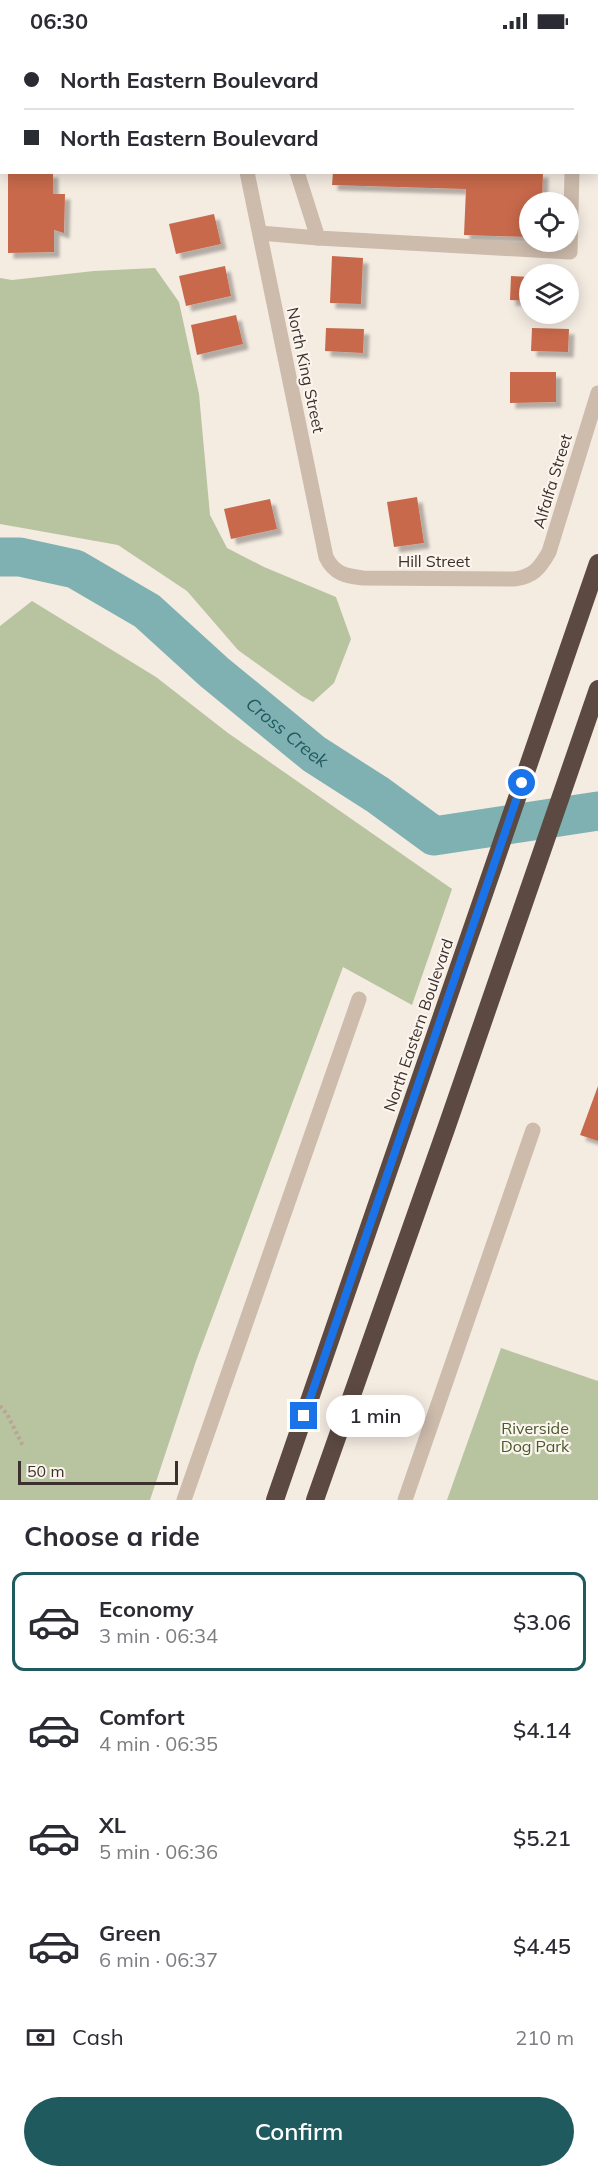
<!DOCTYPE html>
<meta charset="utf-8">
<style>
body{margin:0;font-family:Mulish,sans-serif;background:#f2f2f3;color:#2b2b33;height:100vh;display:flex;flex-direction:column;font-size:22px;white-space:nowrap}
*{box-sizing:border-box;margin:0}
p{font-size:20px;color:#7c7c81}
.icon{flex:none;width:33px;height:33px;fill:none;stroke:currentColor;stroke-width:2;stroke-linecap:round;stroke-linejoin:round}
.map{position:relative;height:1458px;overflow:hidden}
.details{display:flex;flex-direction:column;background:#fff;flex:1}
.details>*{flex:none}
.hud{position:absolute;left:0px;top:0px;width:598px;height:132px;box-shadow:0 3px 15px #0003;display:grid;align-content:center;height:132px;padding:0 24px;background:#fff}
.controls{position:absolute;left:519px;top:150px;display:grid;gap:12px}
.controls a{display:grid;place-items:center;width:60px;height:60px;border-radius:50%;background:#fff;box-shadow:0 3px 15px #0003;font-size:30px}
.scale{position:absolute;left:18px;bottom:15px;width:160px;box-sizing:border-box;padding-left:6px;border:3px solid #3b302b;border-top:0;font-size:16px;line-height:21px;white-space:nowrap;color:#3b302b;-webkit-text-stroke:4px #fbf5ee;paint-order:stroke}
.end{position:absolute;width:27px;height:27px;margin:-14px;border:8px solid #1a73e8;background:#fff;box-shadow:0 0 0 3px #fff}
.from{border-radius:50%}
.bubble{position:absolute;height:42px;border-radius:21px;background:#fff;box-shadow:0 3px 15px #0003;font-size:20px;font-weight:600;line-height:42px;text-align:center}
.hud b{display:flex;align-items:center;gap:21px;height:57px;font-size:22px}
.hud b+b{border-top:2px solid #e1e1e2}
.hud i{width:15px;height:15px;background:#2b2b33}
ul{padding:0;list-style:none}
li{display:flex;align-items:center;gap:18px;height:99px;margin:0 12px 9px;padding:0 12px;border:3px solid transparent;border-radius:12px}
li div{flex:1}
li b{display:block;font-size:22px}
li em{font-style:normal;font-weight:600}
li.current{border-color:#1f5a5e}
li>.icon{width:54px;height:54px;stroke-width:1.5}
h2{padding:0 24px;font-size:27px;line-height:72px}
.pay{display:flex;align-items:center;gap:15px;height:66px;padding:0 24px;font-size:22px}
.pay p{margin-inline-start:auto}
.primary-button{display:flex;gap:12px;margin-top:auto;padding:12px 24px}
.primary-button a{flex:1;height:69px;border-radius:36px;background:#1f5a5e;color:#fff;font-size:24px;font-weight:600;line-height:69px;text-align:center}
.status{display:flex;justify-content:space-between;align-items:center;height:42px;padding:0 30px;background:#fff;direction:ltr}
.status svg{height:16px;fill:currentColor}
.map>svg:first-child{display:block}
.green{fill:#b8c4a0}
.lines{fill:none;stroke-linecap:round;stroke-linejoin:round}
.river{stroke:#7fb0b2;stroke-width:39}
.building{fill:#c8694b;filter:url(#shadow)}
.path{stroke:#b9a596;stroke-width:4;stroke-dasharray:3 3;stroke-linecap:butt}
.minor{stroke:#cdbbac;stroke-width:15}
.highway{stroke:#5c4a42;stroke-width:18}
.route{stroke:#1a73e8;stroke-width:8}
.labels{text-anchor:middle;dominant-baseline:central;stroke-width:4.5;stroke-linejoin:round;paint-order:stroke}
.street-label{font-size:16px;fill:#3b302b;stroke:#fbf5ee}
.park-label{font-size:16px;fill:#4a5a2e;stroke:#fbf5ee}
.water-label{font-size:18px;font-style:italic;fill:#1f5a5e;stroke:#fbf5ee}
</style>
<div class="status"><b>06:30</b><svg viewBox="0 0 49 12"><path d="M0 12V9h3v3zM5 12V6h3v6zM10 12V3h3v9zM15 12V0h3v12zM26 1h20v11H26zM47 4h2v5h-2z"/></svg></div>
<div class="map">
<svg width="598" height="1458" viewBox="0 0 598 1458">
<defs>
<filter id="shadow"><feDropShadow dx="5.5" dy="5.5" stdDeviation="1.5" flood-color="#0004"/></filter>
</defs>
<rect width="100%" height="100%" fill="#f4ebe1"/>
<g class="green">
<polygon points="155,226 179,260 199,352 210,473 227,506 264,525 336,555 351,597 334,641 313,660 302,654 238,608 187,549 118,503 0,482 0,236 12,238 94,229"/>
<polygon points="32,559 156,635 228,691 452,847 412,963 343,925 196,1319 150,1458 0,1458 0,584"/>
<polygon points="501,1306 598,1339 598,1458 447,1458"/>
</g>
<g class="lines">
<path class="river" id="s1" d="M0,515H20L75,527L147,569L214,630L314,712L378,753L434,794L598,769"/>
</g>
<g class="building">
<polygon points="8,130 53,130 53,152 65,152 64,191 54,188 54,210 8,211"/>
<polygon points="333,130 543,130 542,160 530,160 530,195 464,193 466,147 332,143"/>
<polygon points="214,172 221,202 176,212 169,182"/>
<polygon points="332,214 363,216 361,262 330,261"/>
<polygon points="225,224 231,254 186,264 179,234"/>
<polygon points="511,234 530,235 530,259 510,258"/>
<polygon points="236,273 243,302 197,313 191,283"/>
<polygon points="326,286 364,287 363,311 325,309"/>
<polygon points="532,286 569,287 568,310 531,309"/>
<polygon points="510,330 556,330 556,360 510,361"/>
<polygon points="417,455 424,501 394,505 387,460"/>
<polygon points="270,457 277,487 231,497 224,467"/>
<polygon points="598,1044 598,1099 580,1093"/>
</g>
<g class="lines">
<polyline class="path" points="0,1364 7,1372 23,1404"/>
<g class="minor">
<polyline points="521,0 521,2"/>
<polyline points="224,2 224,0"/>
<polyline points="375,2 375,0"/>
<polyline points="574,2 575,0"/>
<path d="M247,130L326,515C334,532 346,534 363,536L514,537C533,535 540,526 549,510L598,351"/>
<polyline points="297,130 318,196 570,210 572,130"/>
<polyline points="260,191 318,196"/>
<polyline points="184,1458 359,957"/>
<polyline points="405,1458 533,1088"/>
</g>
<g class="highway">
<polyline points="275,1458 598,521"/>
<polyline points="315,1458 447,1084 598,647"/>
</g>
</g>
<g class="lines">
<polyline class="route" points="304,1374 522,741"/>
</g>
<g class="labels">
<g class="street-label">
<text transform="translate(306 328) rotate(78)">North King Street</text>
<text transform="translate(552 439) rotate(-73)">Alfalfa Street</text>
<text x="434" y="519">Hill Street</text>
<text transform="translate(418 983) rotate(-71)">North Eastern Boulevard</text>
</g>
<g class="park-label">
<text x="535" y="1386">Riverside<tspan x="535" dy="18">Dog Park</tspan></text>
</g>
<g class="water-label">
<text stroke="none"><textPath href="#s1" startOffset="345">Cross Creek</textPath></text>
</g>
</g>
</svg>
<div class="controls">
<a><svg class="icon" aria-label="locate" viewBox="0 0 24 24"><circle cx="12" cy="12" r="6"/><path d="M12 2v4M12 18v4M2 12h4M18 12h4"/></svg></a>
<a><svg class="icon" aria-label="layers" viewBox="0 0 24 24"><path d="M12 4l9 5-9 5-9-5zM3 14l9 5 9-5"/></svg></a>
</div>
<div class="scale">50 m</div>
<i class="end from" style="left:522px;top:741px"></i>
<i class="end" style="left:304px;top:1374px"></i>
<div class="bubble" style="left:326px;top:1353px;width:99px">1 min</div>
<div class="hud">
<b><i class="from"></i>North Eastern Boulevard</b>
<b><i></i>North Eastern Boulevard</b>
</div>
</div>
<section class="details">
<h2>Choose a ride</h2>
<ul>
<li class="current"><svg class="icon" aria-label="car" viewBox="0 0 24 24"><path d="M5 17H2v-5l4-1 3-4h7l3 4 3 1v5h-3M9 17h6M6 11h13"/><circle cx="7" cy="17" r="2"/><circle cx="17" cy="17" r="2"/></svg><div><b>Economy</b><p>3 min · 06:34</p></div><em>$3.06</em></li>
<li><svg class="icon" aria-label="car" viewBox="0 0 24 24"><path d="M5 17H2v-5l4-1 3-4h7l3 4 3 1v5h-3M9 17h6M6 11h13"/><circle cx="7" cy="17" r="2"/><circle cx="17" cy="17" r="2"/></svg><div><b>Comfort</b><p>4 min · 06:35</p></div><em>$4.14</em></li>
<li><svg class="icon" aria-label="car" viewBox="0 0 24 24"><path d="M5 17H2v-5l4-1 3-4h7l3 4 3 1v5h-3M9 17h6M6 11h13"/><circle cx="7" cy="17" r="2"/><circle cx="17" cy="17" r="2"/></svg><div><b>XL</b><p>5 min · 06:36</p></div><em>$5.21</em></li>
<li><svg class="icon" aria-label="car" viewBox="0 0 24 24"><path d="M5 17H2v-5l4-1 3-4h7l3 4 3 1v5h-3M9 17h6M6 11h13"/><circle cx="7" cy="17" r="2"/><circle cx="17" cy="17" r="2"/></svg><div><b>Green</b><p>6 min · 06:37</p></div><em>$4.45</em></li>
</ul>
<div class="pay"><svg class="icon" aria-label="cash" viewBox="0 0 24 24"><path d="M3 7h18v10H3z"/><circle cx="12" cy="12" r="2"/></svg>Cash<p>210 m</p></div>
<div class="primary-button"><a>Confirm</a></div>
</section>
